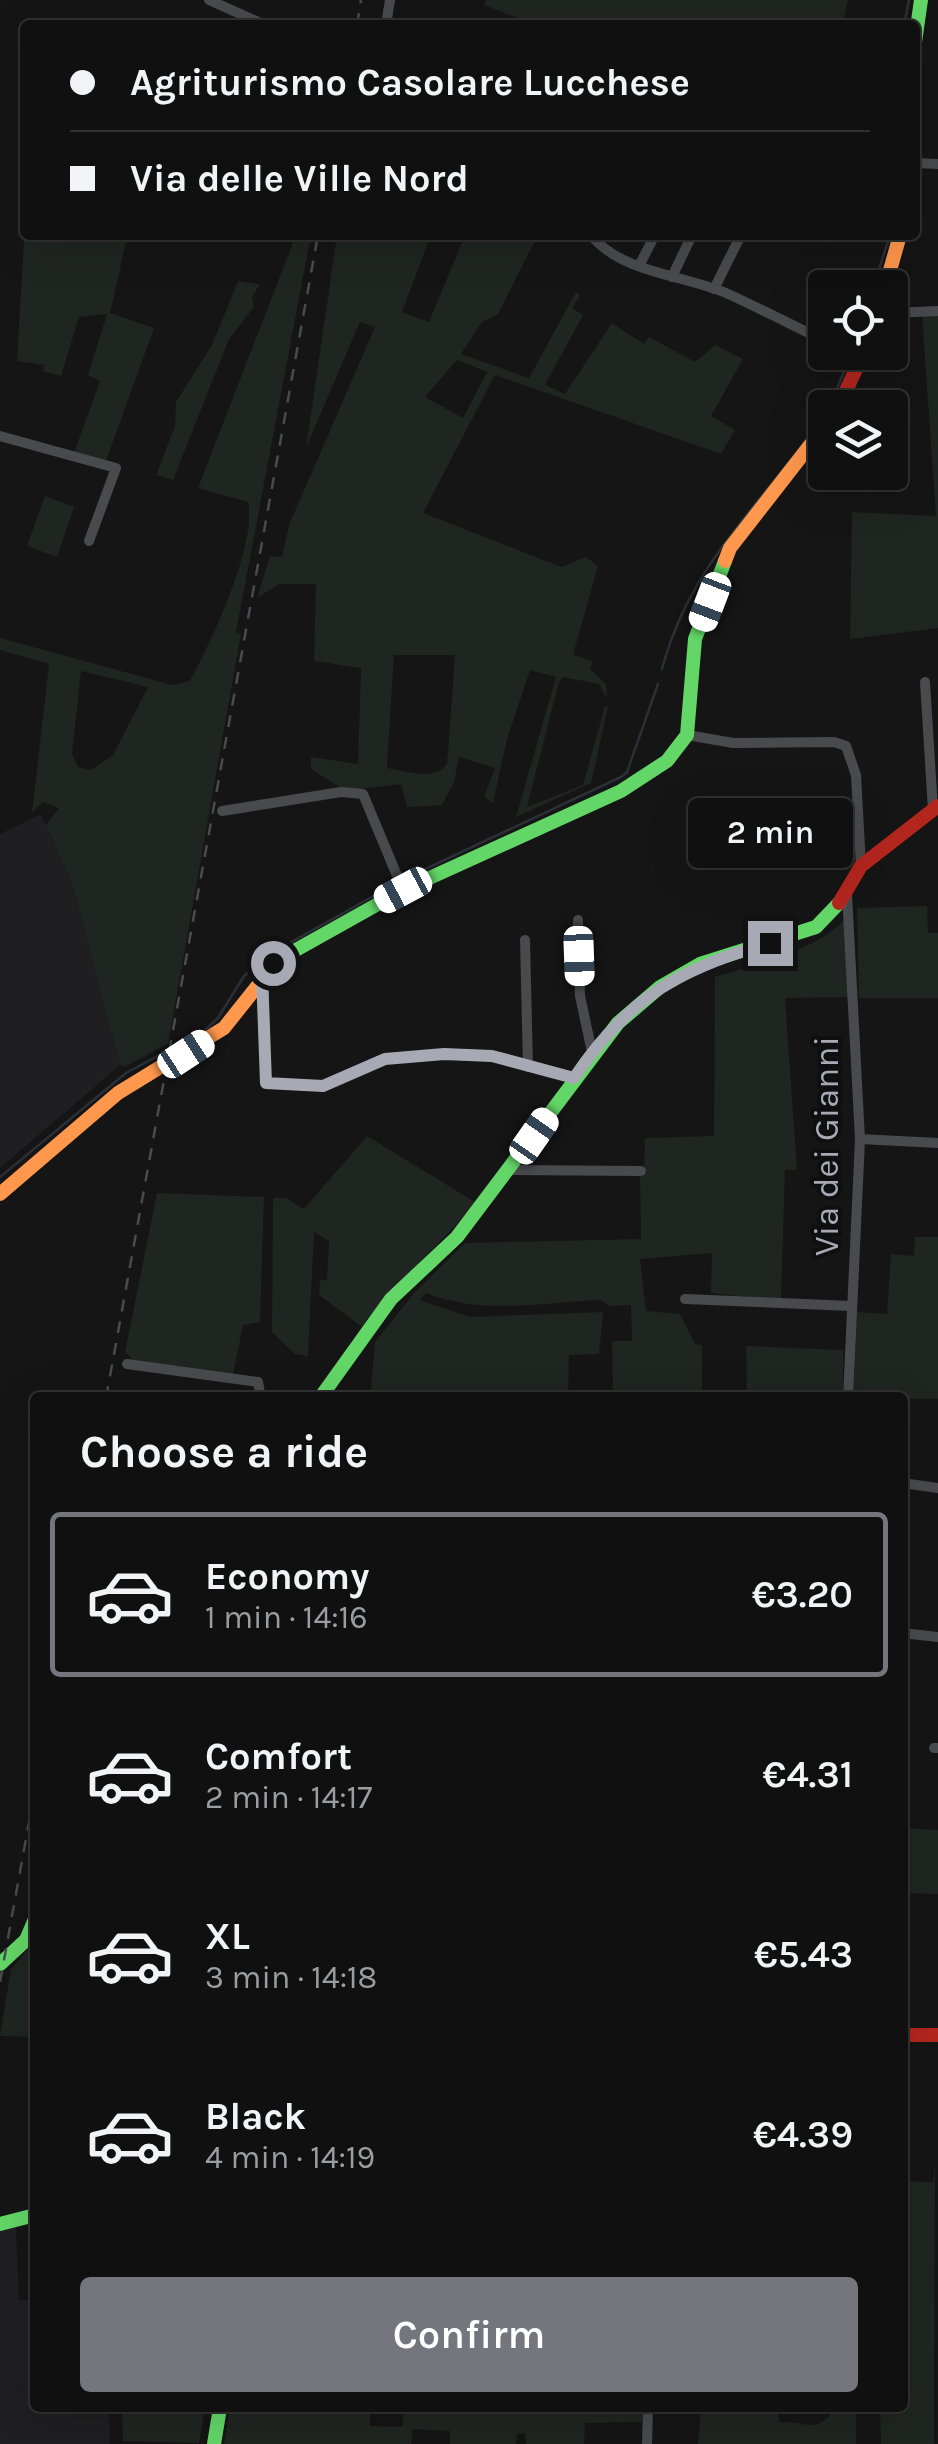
<!DOCTYPE html>
<meta charset="utf-8">
<style>
body{margin:0;font-family:Karla,sans-serif;background:#191919;color:#f1f3f6;height:100vh;display:flex;flex-direction:column;font-size:38px;white-space:nowrap}
*{box-sizing:border-box;margin:0}
p{font-size:32px;color:#9c9d9f}
.icon{flex:none;width:55px;height:55px;fill:none;stroke:currentColor;stroke-width:2;stroke-linecap:round;stroke-linejoin:round}
.map{position:relative;flex:1;overflow:hidden}
.sheet{position:absolute;left:30px;top:1392px;width:878px;height:1020px;display:flex;flex-direction:column;background:#101010;border-radius:10px;box-shadow:0 10px 40px #0002,0 0 0 2px #303030}
.sheet>*{flex:none}
.top-card{position:absolute;left:20px;top:20px;width:900px;height:220px;border-radius:10px;box-shadow:0 10px 40px #0002,0 0 0 2px #303030;display:grid;align-content:center;height:220px;padding:0 50px;background:#101010}
.fabs{position:absolute;left:808px;top:270px;display:grid;gap:20px}
.fabs a{display:grid;place-items:center;width:100px;height:100px;border-radius:10px;background:#101010;box-shadow:0 10px 40px #0002,0 0 0 2px #303030;font-size:50px}
.end{position:absolute;width:45px;height:45px;margin:-22px;border:12px solid #a7a9b5;background:#111;box-shadow:0 0 0 5px #111}
.from{border-radius:50%}
.bubble{position:absolute;height:70px;border-radius:10px;background:#101010;box-shadow:0 10px 40px #0002,0 0 0 2px #303030;font-size:32px;font-weight:600;line-height:70px;text-align:center}
.car{position:absolute;width:30px;height:60px;margin:-30px -15px;border-radius:12px;box-shadow:0 0 8px 2px #0007;background:linear-gradient(#fff 24%,#345 0 40%,#fff 0 76%,#345 0 86%,#fff 0)}
.top-card b{display:flex;align-items:center;gap:35px;height:95px;font-size:38px}
.top-card b+b{border-top:2px solid #303030}
.top-card i{width:25px;height:25px;background:#f1f3f6}
ul{padding:0;list-style:none}
li{display:flex;align-items:center;gap:30px;height:165px;margin:0 20px 15px;padding:0 30px;border:5px solid transparent;border-radius:10px}
li div{flex:1}
li b{display:block;font-size:38px}
li em{font-style:normal;font-weight:600}
li.on{border-color:#74757d}
li>.icon{width:90px;height:90px;stroke-width:1.5}
h2{padding:0 50px;font-size:45px;line-height:120px}
.primary-button{display:flex;gap:20px;margin-top:auto;padding:20px 50px}
.primary-button a{flex:1;height:115px;border-radius:10px;background:#74757d;color:#fff;font-size:40px;font-weight:600;line-height:115px;text-align:center}
.map>svg:first-child{display:block}
.built{fill:#1f1f21}
.green{fill:#1f2520;fill-rule:evenodd}
.lines{fill:none;stroke-linecap:round;stroke-linejoin:round}
.stream{stroke:#2b3038;stroke-width:2.5}
.street{stroke:#494a4e;stroke-width:10}
.fast{stroke:#63d668;stroke-width:14}
.slow{stroke:#ff974d;stroke-width:14}
.jam{stroke:#b3261e;stroke-width:14}
.rail{stroke:#4a4b4e;stroke-width:2.5;stroke-dasharray:12 10;stroke-linecap:butt}
.route{stroke:#a7a9b5;stroke-width:12}
.labels{text-anchor:middle;dominant-baseline:central;stroke-width:8;stroke-linejoin:round;paint-order:stroke}
.street-label{font-size:35px;fill:#a7a9b5;stroke:#0f0f11}
</style>
<div class="map">
<svg width="938" height="2444" viewBox="0 0 938 2444">
<rect width="100%" height="100%" fill="#151515"/>
<g class="built">
<polygon points="41,814 72,884 120,1065 0,1168 0,834"/>
<polygon points="16,2227 19,2300 35,2300 35,2408 109,2408 110,2444 0,2444 0,2230"/>
</g>
<g class="green">
<polygon points="486,0 848,0 843,25 535,25 484,5"/>
<polygon points="25,223 25,235 113,235 126,242 110,313 154,328 106,461 74,453 100,381 88,375 107,314 79,317 61,376 43,371 44,365 17,361"/>
<path d="M296,235H311L236,632L241,634L168,1044L124,1067L120,1065L72,884L46,825L59,808L43,802L32,813L49,664L0,650V638L172,685L190,681C211,642 257,545 248,502L198,488ZM81,671L148,687L113,755L91,770L78,767L72,754Z"/>
<path d="M337,235H431L402,312L429,322L465,235H538L498,314L482,322L461,354L529,378L576,292L580,296L572,308L583,315L545,385L565,394L612,323L644,344L649,337L695,362L715,345L743,359L711,416L735,430L721,454L495,375L423,513L562,567L586,557L598,566L573,655L592,661L590,669L606,684L607,699L599,684L563,677L559,682L527,807L583,785L605,706L608,707L591,783L516,817L556,677L530,670L507,739L493,803L484,797L495,768L459,757L454,782L442,805L407,807L401,784L346,791L311,769V757L358,764L361,668L314,661L316,584H279L257,598L270,556L282,557L289,525L375,327L360,322L306,448ZM457,360L487,372L463,418L425,397ZM394,655H455L447,764C432,782 407,771 387,768Z"/>
<polygon points="238,281 260,284 252,297 254,307 229,339 173,480 156,475 175,426 176,402 212,345"/>
<polygon points="938,315 938,628 850,639 852,512 936,516 922,316"/>
<polygon points="45,496 74,507 57,557 27,546"/>
<polygon points="927,906 928,933 938,933 938,998 859,998 857,908"/>
<path d="M846,919L849,997L785,998L797,1170H785L781,1300L711,1293L712,1253L640,1259L646,1311L680,1314L695,1344L702,1345V1397L370,1398L375,1342L415,1292L465,1243L641,1239L640,1176L644,1175L645,1138L714,1136L715,977C760,963 811,953 846,919ZM426,1293C484,1316 541,1302 601,1300L609,1306L631,1305L632,1341H612L613,1394L568,1392L569,1355L599,1354L603,1312L470,1317L420,1300Z"/>
<path d="M367,1136L475,1202C441,1247 395,1280 362,1327L319,1295L320,1279L327,1281L329,1241L314,1232L308,1356L295,1354L272,1332L273,1198H286L304,1209Z"/>
<polygon points="157,1193 264,1197 260,1322 243,1325 233,1375 133,1360 125,1352"/>
<polygon points="915,1237 938,1237 938,1399 853,1398 857,1312 887,1314 891,1254 914,1256"/>
<polygon points="746,1346 843,1350 843,1397 747,1397"/>
<polygon points="902,1828 938,1830 938,1894 904,1893 903,1901"/>
<polygon points="35,1941 35,2037 0,2036 11,1969"/>
<polygon points="935,2162 934,2444 881,2444 880,2408 902,2408 903,2181 933,2182"/>
<polygon points="122,2408 205,2408 199,2443 123,2441"/>
<polygon points="230,2408 370,2408 370,2426 402,2427 404,2408 643,2408 642,2422 585,2423 584,2444 526,2444 525,2433 517,2434 516,2444 450,2444 450,2431 413,2429 411,2444 224,2444"/>
<path d="M701,2408H765L778,2414L780,2423C802,2419 814,2435 832,2413L810,2408H856V2444H698Z"/>
</g>
<g class="lines">
<g class="stream">
<polyline points="904,25 909,0"/>
<polyline points="873,288 890,235"/>
<polyline points="829,408 852,352"/>
<path d="M662,669C691,560 765,502 825,414"/>
<polyline points="402,880 621,777 627,772 658,684"/>
<polyline points="0,1177 126,1073 204,1031 218,1018 244,976 270,954 395,884"/>
</g>
<g class="street">
<polyline points="209,0 265,25"/>
<polyline points="386,25 390,0"/>
<polyline points="915,163 938,164"/>
<path d="M591,235C621,273 684,275 726,293C759,308 792,325 825,341"/>
<polyline points="640,264 655,235"/>
<polyline points="672,277 692,235"/>
<polyline points="714,289 741,235"/>
<polyline points="890,313 938,311"/>
<polyline points="0,436 116,468 89,541"/>
<polyline points="925,682 933,810"/>
<polyline points="687,735 733,743 834,742 846,746 856,775 861,866"/>
<polyline points="222,811 341,792 363,794 403,890"/>
<polyline points="847,894 860,1139 848,1398"/>
<polyline points="578,920 580,996 592,1052"/>
<polyline points="525,940 528,1067"/>
<polyline points="263,975 266,1083 323,1086 385,1059 444,1054 492,1056 573,1078"/>
<polyline points="860,1139 938,1143"/>
<polyline points="510,1170 641,1171"/>
<polyline points="685,1299 851,1306"/>
<polyline points="127,1364 258,1382 261,1398"/>
<polyline points="902,1483 938,1488"/>
<polyline points="902,1633 938,1637"/>
<polyline points="934,1748 938,1748"/>
<polyline points="647,2444 648,2408"/>
</g>
<g class="fast">
<polyline points="915,42 921,0"/>
<polyline points="278,960 403,890 621,791 667,761 687,735 695,639 725,561"/>
<polyline points="320,1398 391,1299 457,1237 618,1023 660,987 700,964 816,927 839,903"/>
<polyline points="0,1964 26,1940 35,1919"/>
<polyline points="0,2224 35,2215"/>
<polyline points="214,2444 220,2408"/>
</g>
<g class="slow">
<polyline points="885,288 900,235"/>
<polyline points="725,561 730,548 825,426"/>
<polyline points="0,1194 118,1093 224,1028 278,960"/>
</g>
<g class="jam">
<polyline points="838,408 864,352"/>
<polyline points="839,903 861,866 938,806"/>
<polyline points="902,2035 938,2035"/>
</g>
<g class="rail">
<polyline points="357,25 361,0"/>
<polyline points="106,1398 318,235"/>
<polyline points="0,1982 35,1789"/>
</g>
</g>
<g class="lines">
<path class="route" d="M273,963L262,974L266,1083L323,1086L385,1059L444,1054L492,1056L574,1078C628,998 679,968 770,943"/>
</g>
<g class="labels">
<g class="street-label">
<text transform="translate(826 1146) rotate(-90)">Via dei Gianni</text>
</g>
</g>
</svg>
<div class="fabs">
<a><svg class="icon" aria-label="locate" viewBox="0 0 24 24"><circle cx="12" cy="12" r="6"/><path d="M12 2v4M12 18v4M2 12h4M18 12h4"/></svg></a>
<a><svg class="icon" aria-label="layers" viewBox="0 0 24 24"><path d="M12 4l9 5-9 5-9-5zM3 14l9 5 9-5"/></svg></a>
</div>
<i class="end from" style="left:273px;top:963px"></i>
<i class="end" style="left:770px;top:943px"></i>
<div class="bubble" style="left:688px;top:798px;width:165px">2 min</div>
<i class="car" style="left:710px;top:602px;rotate:201deg"></i>
<i class="car" style="left:403px;top:890px;rotate:242deg"></i>
<i class="car" style="left:579px;top:956px;rotate:178deg"></i>
<i class="car" style="left:186px;top:1054px;rotate:57deg"></i>
<i class="car" style="left:534px;top:1136px;rotate:35deg"></i>
<div class="top-card">
<b><i class="from"></i>Agriturismo Casolare Lucchese</b>
<b><i></i>Via delle Ville Nord</b>
</div>
<section class="sheet">
<h2>Choose a ride</h2>
<ul>
<li class="on"><svg class="icon" aria-label="car" viewBox="0 0 24 24"><path d="M5 17H2v-5l4-1 3-4h7l3 4 3 1v5h-3M9 17h6M6 11h13"/><circle cx="7" cy="17" r="2"/><circle cx="17" cy="17" r="2"/></svg><div><b>Economy</b><p>1 min · 14:16</p></div><em>€3.20</em></li>
<li><svg class="icon" aria-label="car" viewBox="0 0 24 24"><path d="M5 17H2v-5l4-1 3-4h7l3 4 3 1v5h-3M9 17h6M6 11h13"/><circle cx="7" cy="17" r="2"/><circle cx="17" cy="17" r="2"/></svg><div><b>Comfort</b><p>2 min · 14:17</p></div><em>€4.31</em></li>
<li><svg class="icon" aria-label="car" viewBox="0 0 24 24"><path d="M5 17H2v-5l4-1 3-4h7l3 4 3 1v5h-3M9 17h6M6 11h13"/><circle cx="7" cy="17" r="2"/><circle cx="17" cy="17" r="2"/></svg><div><b>XL</b><p>3 min · 14:18</p></div><em>€5.43</em></li>
<li><svg class="icon" aria-label="car" viewBox="0 0 24 24"><path d="M5 17H2v-5l4-1 3-4h7l3 4 3 1v5h-3M9 17h6M6 11h13"/><circle cx="7" cy="17" r="2"/><circle cx="17" cy="17" r="2"/></svg><div><b>Black</b><p>4 min · 14:19</p></div><em>€4.39</em></li>
</ul>
<div class="primary-button"><a>Confirm</a></div>
</section>
</div>
